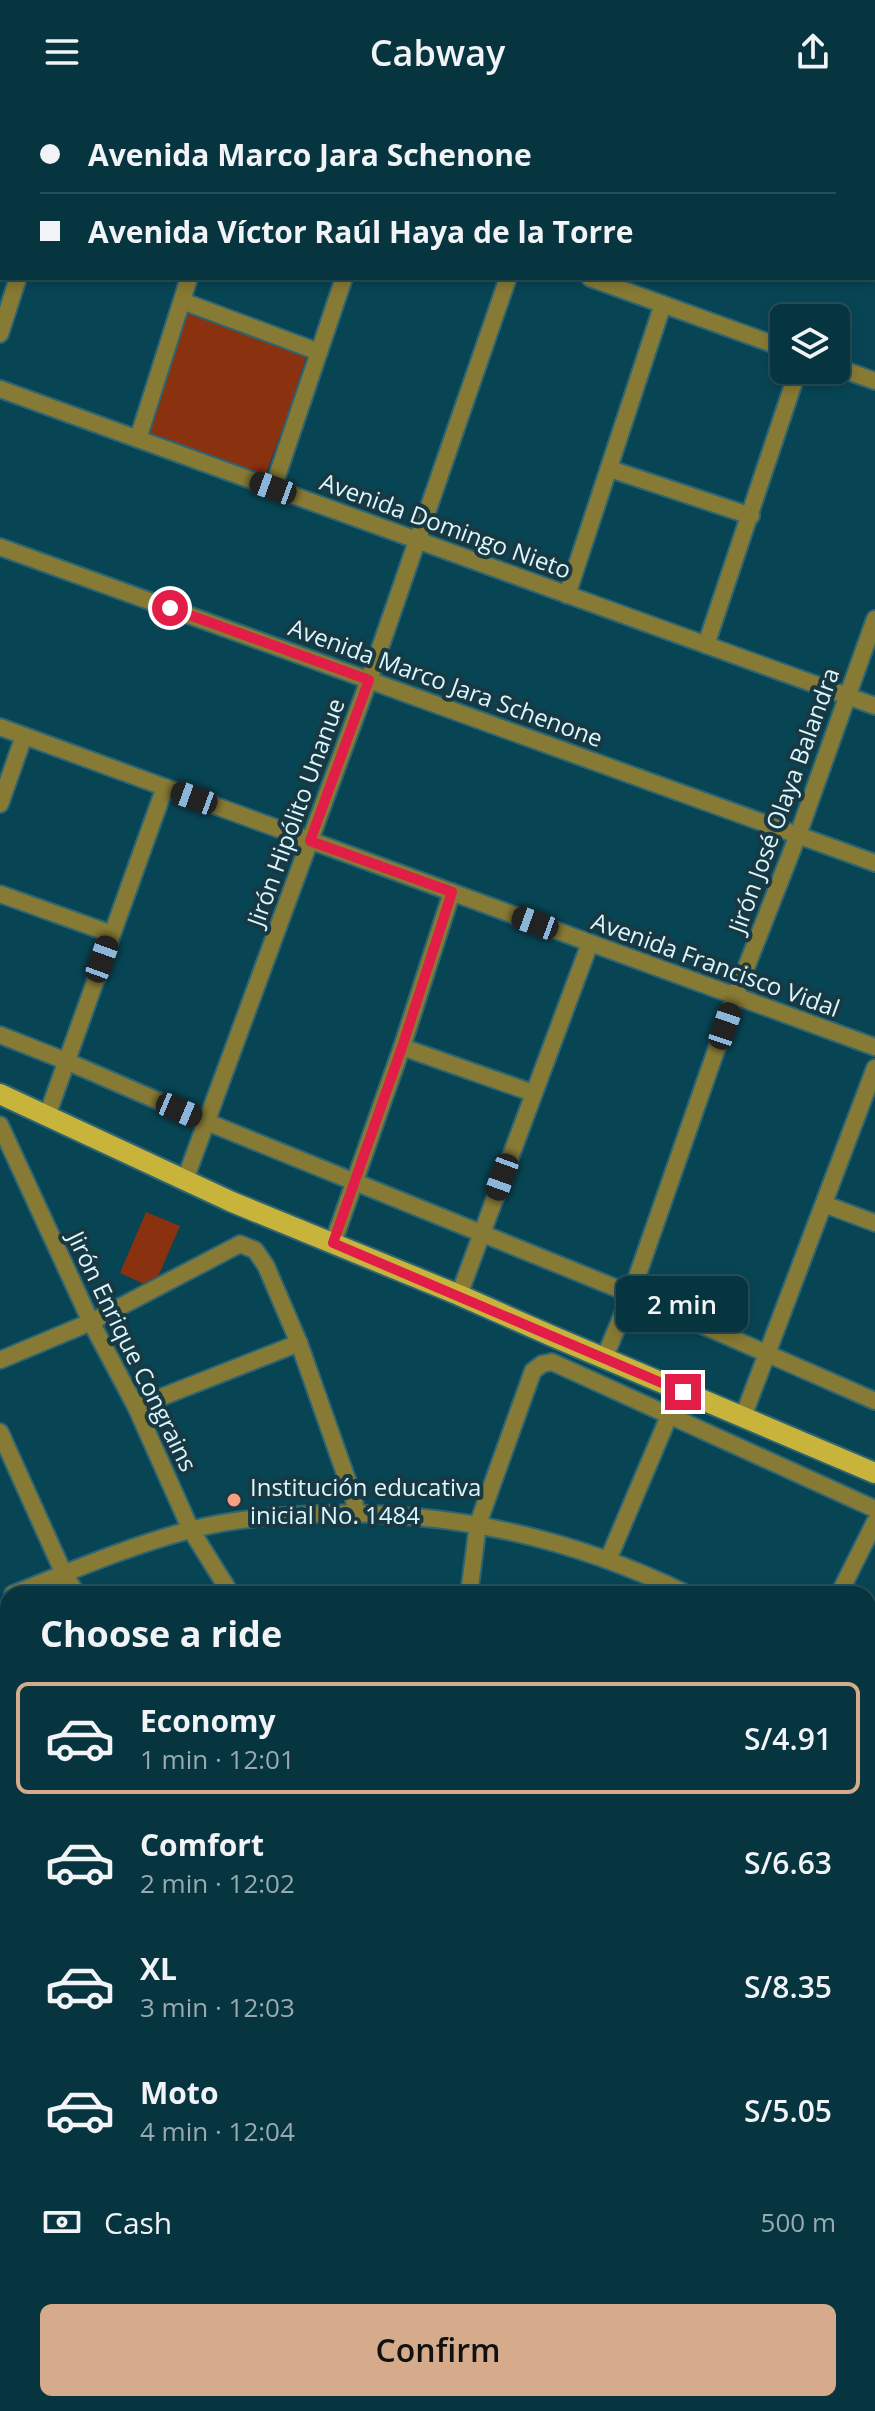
<!DOCTYPE html>
<meta charset="utf-8">
<style>
body{margin:0;font-family:"Open Sans",sans-serif;background:#143f4a;color:#f1f3f6;height:100vh;display:flex;flex-direction:column;font-size:30px;white-space:nowrap}
*{box-sizing:border-box;margin:0}
p{font-size:26px;color:#98aab0}
.icon{flex:none;width:44px;height:44px;fill:none;stroke:currentColor;stroke-width:2;stroke-linecap:round;stroke-linejoin:round}
.map{position:relative;flex:1;overflow:hidden}
.drawer{position:absolute;left:0px;top:1482px;width:876px;height:826px;display:flex;flex-direction:column;background:#06343f;border-radius:24px 24px 0 0;box-shadow:0 4px 12px #0003,0 0 0 2px #274f59}
.drawer>*{flex:none}
.banner{position:absolute;left:0px;top:0px;width:876px;height:176px;box-shadow:0 4px 12px #0003,0 0 0 2px #274f59;display:grid;align-content:center;height:176px;padding:0 40px;background:#06343f}
.buttons{position:absolute;left:770px;top:200px;display:grid;gap:16px}
.buttons a{display:grid;place-items:center;width:80px;height:80px;border-radius:12px;background:#06343f;box-shadow:0 4px 12px #0003,0 0 0 2px #274f59;font-size:40px}
.end{position:absolute;width:36px;height:36px;margin:-18px;border:10px solid #e11d48;background:#fff;box-shadow:0 0 0 4px #fff}
.from{border-radius:50%}
.bubble{position:absolute;height:56px;border-radius:12px;background:#06343f;box-shadow:0 4px 12px #0003,0 0 0 2px #274f59;font-size:26px;font-weight:600;line-height:56px;text-align:center}
.car{position:absolute;width:24px;height:48px;margin:-24px -12px;border-radius:10px;box-shadow:0 0 6px 2px #0007;background:linear-gradient(#222 24%,#8ab4d8 0 40%,#222 0 76%,#8ab4d8 0 86%,#222 0)}
.banner b{display:flex;align-items:center;gap:28px;height:76px;font-size:30px}
.banner b+b{border-top:2px solid #274f59}
.banner i{width:20px;height:20px;background:#f1f3f6}
ul{padding:0;list-style:none}
li{display:flex;align-items:center;gap:24px;height:112px;margin:0 16px 12px;padding:0 24px;border:4px solid transparent;border-radius:12px}
li div{flex:1}
li b{display:block;font-size:30px}
li em{font-style:normal;font-weight:600}
li.on{border-color:#d6ab8b}
li>.icon{width:72px;height:72px;stroke-width:1.5}
h2{padding:0 40px;font-size:36px;line-height:96px}
.pay{display:flex;align-items:center;gap:20px;height:88px;padding:0 40px;font-size:30px}
.pay p{margin-inline-start:auto}
.button{display:flex;gap:16px;margin-top:auto;padding:16px 40px}
.button a{flex:1;height:92px;border-radius:12px;background:#d6ab8b;color:#111;font-size:32px;font-weight:600;line-height:92px;text-align:center}
header{display:flex;justify-content:space-between;align-items:center;height:104px;padding:0 40px;background:#06343f;font-size:36px;font-weight:600}
.map>svg:first-child{display:block}
.green{fill:#8a310f}
.lines{fill:none;stroke-linecap:round;stroke-linejoin:round}
.minor-casing{stroke:#2e6573;stroke-width:20}
.tertiary-casing{stroke:#2e6573;stroke-width:20}
.secondary-casing{stroke:#2e6573;stroke-width:20}
.primary-casing{stroke:#2e6573;stroke-width:24}
.minor{stroke:#877a34;stroke-width:16}
.tertiary{stroke:#877a34;stroke-width:16}
.secondary{stroke:#b09a13;stroke-width:16}
.primary{stroke:#c9b43b;stroke-width:20}
.route{stroke:#e11d48;stroke-width:10}
.poi-dot{fill:#f39f83;stroke:#183842;stroke-width:3}
.labels{text-anchor:middle;dominant-baseline:central;stroke-width:8;stroke-linejoin:round;paint-order:stroke}
.street-label{font-size:24px;fill:#daf6ff;stroke:#183842}
.poi-label{font-size:24px;fill:#daf6ff;stroke:#183842;text-anchor:start}
</style>
<header><svg class="icon" aria-label="menu" viewBox="0 0 24 24"><path d="M4 6h16M4 12h16M4 18h16"/></svg>Cabway<svg class="icon" aria-label="share" viewBox="0 0 24 24"><path d="M12 15V3M7 8l5-5 5 5M5 13v7h14v-7"/></svg></header>
<div class="map">
<svg width="875" height="2307" viewBox="0 0 875 2307">
<rect width="100%" height="100%" fill="#084554"/>
<g class="green">
<polygon points="182,197 306,253 290,305 262,380 138,335"/>
<polygon points="146,1108 180,1122 153,1184 120,1169"/>
<polygon points="49,2300 235,2300 240,2307 39,2307"/>
</g>
<g class="lines">
<defs>
<g id="minor">
<polyline points="5,0 11,2"/>
<polyline points="108,0 113,2"/>
<polyline points="524,0 530,2"/>
<polyline points="79,2 80,0"/>
<polyline points="571,2 572,0"/>
<polyline points="874,130 875,131"/>
<polyline points="0,145 2,146"/>
<polyline points="590,174 784,244"/>
<polyline points="182,197 319,248"/>
<polyline points="0,230 18,174"/>
<polyline points="836,263 875,277"/>
<polyline points="0,285 875,602"/>
<polyline points="138,335 189,174"/>
<polyline points="610,365 751,412"/>
<polyline points="273,384 344,174"/>
<polyline points="0,443 875,759"/>
<polyline points="567,491 663,200"/>
<polyline points="706,541 798,266"/>
<polyline points="0,623 875,943"/>
<polyline points="0,700 24,632"/>
<polyline points="0,790 112,830"/>
<polyline points="0,931 66,957 207,1018 631,1190 875,1297"/>
<polyline points="402,943 533,989"/>
<polyline points="47,1012 165,683"/>
<polyline points="0,1021 91,1218 136,1303 191,1426 231,1490"/>
<polyline points="185,1076 369,576 508,174"/>
<polyline points="824,1100 875,1119"/>
<polyline points="333,1139 402,943 452,788"/>
<polyline points="459,1191 590,839"/>
<polyline points="604,1255 631,1190 735,892 798,731 875,515"/>
<polyline points="0,1256 91,1218 240,1140 255,1146 266,1162 299,1239 354,1395 356,1409"/>
<polyline points="136,1303 299,1239"/>
<polyline points="743,1313 875,964"/>
<polyline points="0,1328 64,1470 77,1490"/>
<polyline points="608,1456 669,1312"/>
<path d="M13,1490C71,1467 129,1442 190,1426C231,1415 275,1412 317,1410C446,1406 571,1433 687,1490"/>
<polyline points="469,1490 478,1420 533,1267 542,1260 552,1258 875,1405"/>
<polyline points="839,1490 875,1418"/>
<polyline points="868,1579 875,1583"/>
<polyline points="868,1755 875,1741"/>
<polyline points="0,1820 8,1815"/>
<polyline points="0,1872 8,1884"/>
<polyline points="868,1979 875,1980"/>
<polyline points="868,2113 875,2114"/>
<polyline points="0,2126 8,2139"/>
<polyline points="0,2165 8,2160"/>
<polyline points="247,2300 252,2307"/>
<polyline points="21,2307 32,2300"/>
</g>
<g id="tertiary">
<polyline points="0,1615 8,1628"/>
<polyline points="444,2300 449,2307"/>
</g>
<g id="secondary">
<polyline points="868,2258 875,2259"/>
<polyline points="868,2283 875,2285"/>
<polyline points="596,2307 610,2300"/>
<polyline points="663,2307 680,2300"/>
</g>
<polyline id="primary" points="0,990 232,1098 459,1191 552,1232 875,1369"/>
</defs>
<use href="#minor" class="minor-casing"/>
<use href="#tertiary" class="tertiary-casing"/>
<use href="#secondary" class="secondary-casing"/>
<use href="#primary" class="primary-casing"/>
<use href="#minor" class="minor"/>
<use href="#tertiary" class="tertiary"/>
<use href="#secondary" class="secondary"/>
<use href="#primary" class="primary"/>
</g>
<g class="lines">
<polyline class="route" points="170,504 369,576 310,737 452,788 402,943 333,1139 683,1288"/>
</g>
<circle class="poi-dot" cx="234" cy="1396" r="8"/>
<g class="labels">
<g class="street-label">
<text transform="translate(446 421) rotate(20)">Avenida Domingo Nieto</text>
<text transform="translate(446 578) rotate(20)">Avenida Marco Jara Schenone</text>
<text transform="translate(783 696) rotate(-70)">Jirón José Olaya Balandra</text>
<text transform="translate(295 708) rotate(-70)">Jirón Hipólito Unanue</text>
<text transform="translate(716 860) rotate(20)">Avenida Francisco Vidal</text>
<text transform="translate(133 1247) rotate(64)">Jirón Enrique Congrains</text>
</g>
<g class="poi-label">
<text x="250" y="1382">Institución educativa<tspan x="250" dy="28">inicial No. 1484</tspan></text>
</g>
</g>
</svg>
<div class="buttons">
<a><svg class="icon" aria-label="layers" viewBox="0 0 24 24"><path d="M12 4l9 5-9 5-9-5zM3 14l9 5 9-5"/></svg></a>
</div>
<i class="end from" style="left:170px;top:504px"></i>
<i class="end" style="left:683px;top:1288px"></i>
<div class="bubble" style="left:616px;top:1172px;width:132px">2 min</div>
<i class="car" style="left:273px;top:384px;rotate:290deg"></i>
<i class="car" style="left:194px;top:694px;rotate:290deg"></i>
<i class="car" style="left:535px;top:819px;rotate:290deg"></i>
<i class="car" style="left:102px;top:855px;rotate:20deg"></i>
<i class="car" style="left:725px;top:922px;rotate:19deg"></i>
<i class="car" style="left:179px;top:1006px;rotate:113deg"></i>
<i class="car" style="left:502px;top:1073px;rotate:200deg"></i>
<div class="banner">
<b><i class="from"></i>Avenida Marco Jara Schenone</b>
<b><i></i>Avenida Víctor Raúl Haya de la Torre</b>
</div>
<section class="drawer">
<h2>Choose a ride</h2>
<ul>
<li class="on"><svg class="icon" aria-label="car" viewBox="0 0 24 24"><path d="M5 17H2v-5l4-1 3-4h7l3 4 3 1v5h-3M9 17h6M6 11h13"/><circle cx="7" cy="17" r="2"/><circle cx="17" cy="17" r="2"/></svg><div><b>Economy</b><p>1 min · 12:01</p></div><em>S/4.91</em></li>
<li><svg class="icon" aria-label="car" viewBox="0 0 24 24"><path d="M5 17H2v-5l4-1 3-4h7l3 4 3 1v5h-3M9 17h6M6 11h13"/><circle cx="7" cy="17" r="2"/><circle cx="17" cy="17" r="2"/></svg><div><b>Comfort</b><p>2 min · 12:02</p></div><em>S/6.63</em></li>
<li><svg class="icon" aria-label="car" viewBox="0 0 24 24"><path d="M5 17H2v-5l4-1 3-4h7l3 4 3 1v5h-3M9 17h6M6 11h13"/><circle cx="7" cy="17" r="2"/><circle cx="17" cy="17" r="2"/></svg><div><b>XL</b><p>3 min · 12:03</p></div><em>S/8.35</em></li>
<li><svg class="icon" aria-label="car" viewBox="0 0 24 24"><path d="M5 17H2v-5l4-1 3-4h7l3 4 3 1v5h-3M9 17h6M6 11h13"/><circle cx="7" cy="17" r="2"/><circle cx="17" cy="17" r="2"/></svg><div><b>Moto</b><p>4 min · 12:04</p></div><em>S/5.05</em></li>
</ul>
<div class="pay"><svg class="icon" aria-label="cash" viewBox="0 0 24 24"><path d="M3 7h18v10H3z"/><circle cx="12" cy="12" r="2"/></svg>Cash<p>500 m</p></div>
<div class="button"><a>Confirm</a></div>
</section>
</div>
